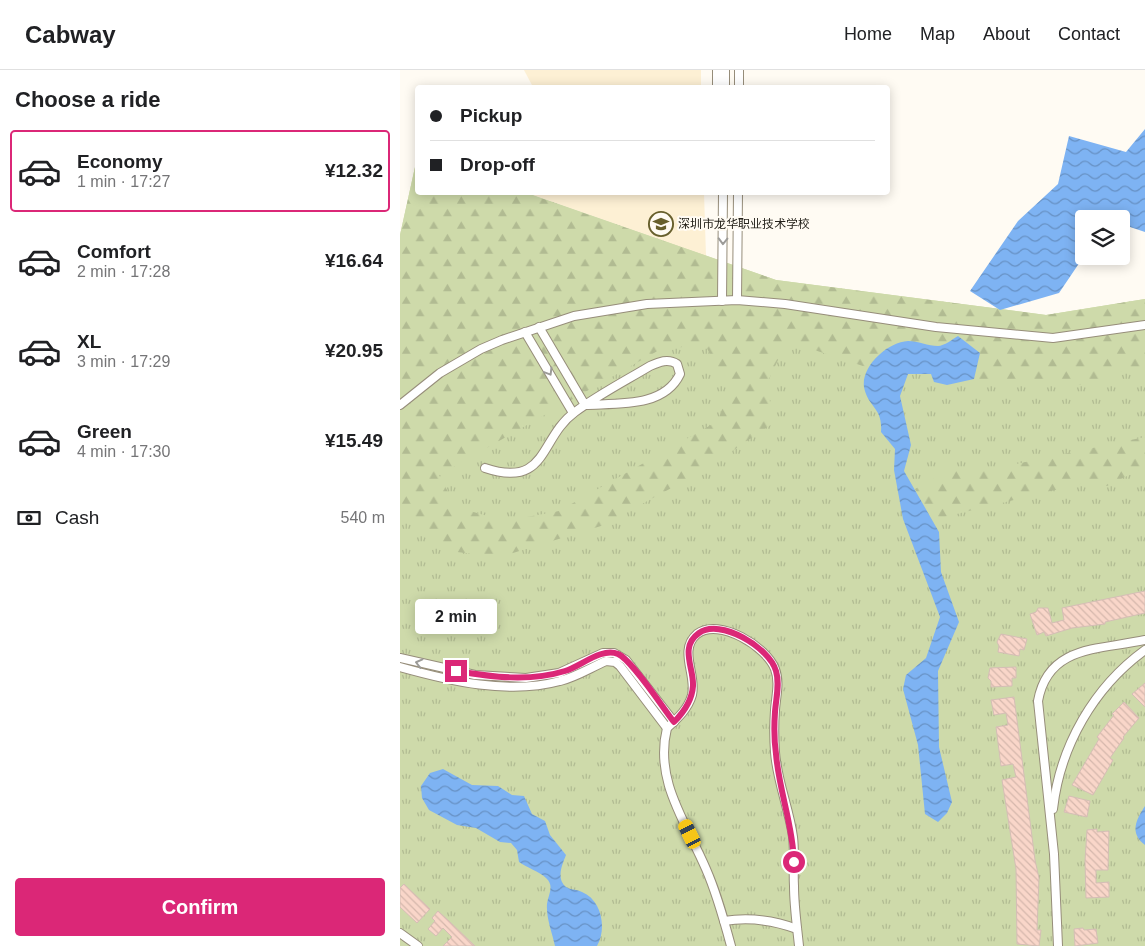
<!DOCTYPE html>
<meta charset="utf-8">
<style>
body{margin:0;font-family:Arial,"Noto Sans SC",sans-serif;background:#f6f6f6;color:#202124;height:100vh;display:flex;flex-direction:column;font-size:19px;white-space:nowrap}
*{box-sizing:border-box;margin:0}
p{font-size:16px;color:#757577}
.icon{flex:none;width:28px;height:28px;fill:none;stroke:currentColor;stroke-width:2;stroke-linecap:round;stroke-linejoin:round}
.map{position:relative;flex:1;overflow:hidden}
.panel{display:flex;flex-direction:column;background:#fff;width:400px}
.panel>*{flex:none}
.top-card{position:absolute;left:15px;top:15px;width:475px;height:110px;border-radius:5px;box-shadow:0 2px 12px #0003;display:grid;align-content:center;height:110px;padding:0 15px;background:#fff}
.tools{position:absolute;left:675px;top:140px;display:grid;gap:10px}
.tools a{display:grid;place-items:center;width:55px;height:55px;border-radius:5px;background:#fff;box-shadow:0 2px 12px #0003;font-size:25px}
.end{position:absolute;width:22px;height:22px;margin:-11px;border:6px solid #db2777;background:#fff;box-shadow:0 0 0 2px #fff}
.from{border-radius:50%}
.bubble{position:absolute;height:35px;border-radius:5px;background:#fff;box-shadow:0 2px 12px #0003;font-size:16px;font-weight:700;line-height:35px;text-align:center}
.car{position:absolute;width:15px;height:30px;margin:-15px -8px;border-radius:6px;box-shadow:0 0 4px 1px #0007;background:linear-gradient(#f5c518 24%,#345 0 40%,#f5c518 0 76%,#345 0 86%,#f5c518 0)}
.top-card b{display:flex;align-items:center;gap:18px;height:48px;font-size:19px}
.top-card b+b{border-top:1px solid #e0e0e0}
.top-card i{width:12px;height:12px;background:#202124}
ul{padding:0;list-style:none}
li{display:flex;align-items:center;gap:15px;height:82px;margin:0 10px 8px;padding:0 5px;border:2px solid transparent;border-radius:5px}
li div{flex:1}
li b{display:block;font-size:19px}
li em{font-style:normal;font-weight:700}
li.current{border-color:#db2777}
li>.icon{width:45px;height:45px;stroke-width:1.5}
h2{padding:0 15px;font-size:22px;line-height:60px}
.pay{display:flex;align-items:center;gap:12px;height:55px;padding:0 15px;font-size:19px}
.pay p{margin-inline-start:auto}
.button{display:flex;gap:10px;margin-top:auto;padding:10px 15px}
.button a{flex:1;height:58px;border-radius:5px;background:#db2777;color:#fff;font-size:20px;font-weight:700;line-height:58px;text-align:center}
header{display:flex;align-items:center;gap:30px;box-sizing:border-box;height:70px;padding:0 25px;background:#fff;border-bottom:1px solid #e0e0e0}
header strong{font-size:24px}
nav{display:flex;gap:28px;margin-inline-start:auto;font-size:18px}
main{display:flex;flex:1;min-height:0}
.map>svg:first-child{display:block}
.built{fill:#fdf0d4}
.grass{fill:url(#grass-tufts)}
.forest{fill:url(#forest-firs);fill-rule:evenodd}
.water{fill:url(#water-waves)}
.building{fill:url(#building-back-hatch);stroke:#d4beb5}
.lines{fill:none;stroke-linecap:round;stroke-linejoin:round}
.minor-casing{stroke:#968d7a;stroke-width:10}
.minor{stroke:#fff;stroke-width:8}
.oneway{stroke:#9c9b98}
.route{stroke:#db2777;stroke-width:6}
.labels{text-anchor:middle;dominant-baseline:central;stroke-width:4;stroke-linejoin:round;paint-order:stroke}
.poi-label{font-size:12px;fill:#232019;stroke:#fffbf3;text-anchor:start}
</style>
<header>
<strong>Cabway</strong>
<nav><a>Home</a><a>Map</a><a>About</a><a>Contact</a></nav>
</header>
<main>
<section class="panel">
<h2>Choose a ride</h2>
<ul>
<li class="current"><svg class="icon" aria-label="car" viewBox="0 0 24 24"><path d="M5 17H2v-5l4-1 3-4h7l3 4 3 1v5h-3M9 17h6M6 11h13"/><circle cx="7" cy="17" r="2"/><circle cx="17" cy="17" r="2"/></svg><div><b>Economy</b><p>1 min · 17:27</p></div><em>¥12.32</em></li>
<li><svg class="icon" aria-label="car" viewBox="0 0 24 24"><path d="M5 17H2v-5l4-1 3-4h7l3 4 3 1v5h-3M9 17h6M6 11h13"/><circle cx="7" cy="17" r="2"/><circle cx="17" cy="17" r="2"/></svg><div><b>Comfort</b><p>2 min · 17:28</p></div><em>¥16.64</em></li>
<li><svg class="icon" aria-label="car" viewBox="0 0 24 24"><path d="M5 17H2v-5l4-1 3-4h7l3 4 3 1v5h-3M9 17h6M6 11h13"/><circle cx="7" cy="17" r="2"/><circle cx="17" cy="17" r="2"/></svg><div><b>XL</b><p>3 min · 17:29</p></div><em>¥20.95</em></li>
<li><svg class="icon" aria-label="car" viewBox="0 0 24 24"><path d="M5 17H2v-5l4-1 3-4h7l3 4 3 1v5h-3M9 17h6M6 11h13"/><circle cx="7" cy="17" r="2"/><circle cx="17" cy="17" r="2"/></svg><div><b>Green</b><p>4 min · 17:30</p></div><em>¥15.49</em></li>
</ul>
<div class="pay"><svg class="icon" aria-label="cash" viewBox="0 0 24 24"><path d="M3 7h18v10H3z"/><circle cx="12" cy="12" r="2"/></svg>Cash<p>540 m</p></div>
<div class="button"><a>Confirm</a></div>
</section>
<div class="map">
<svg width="745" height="876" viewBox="0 0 745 876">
<defs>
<pattern id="grass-tufts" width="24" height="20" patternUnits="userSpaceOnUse" patternTransform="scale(1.25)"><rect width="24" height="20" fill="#cedaaa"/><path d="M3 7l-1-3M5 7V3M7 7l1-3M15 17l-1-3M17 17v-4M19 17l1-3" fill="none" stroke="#b1bb92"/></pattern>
<pattern id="forest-firs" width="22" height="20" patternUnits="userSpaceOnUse" patternTransform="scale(1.25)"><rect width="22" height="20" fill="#cedaaa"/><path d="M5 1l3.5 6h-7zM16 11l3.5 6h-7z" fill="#b1bb92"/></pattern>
<pattern id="water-waves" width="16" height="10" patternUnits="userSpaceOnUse" patternTransform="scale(1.25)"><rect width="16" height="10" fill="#7eb3f3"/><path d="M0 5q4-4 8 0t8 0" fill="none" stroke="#6791c4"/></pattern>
<pattern id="building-back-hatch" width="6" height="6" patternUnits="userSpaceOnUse" patternTransform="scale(1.25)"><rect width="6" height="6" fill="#f9d6c9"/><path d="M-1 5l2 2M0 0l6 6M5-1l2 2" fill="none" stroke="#d5b7ac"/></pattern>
</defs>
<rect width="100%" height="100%" fill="#fffbf3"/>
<g class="built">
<polygon points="124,0 301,0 301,17 133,17"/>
<polygon points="127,123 304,123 306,186"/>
</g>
<polygon class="grass" points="17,88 18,122 127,123 376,210 646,245 745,229 745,876 0,876 0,165"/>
<g class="forest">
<path d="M17,88L18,122L126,123L376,210L646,245L745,229V301L724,300L690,315L574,309L580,283L507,271L488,276L469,298L387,271L368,311L372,354L301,402L201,456L100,487L40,480L0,445V165ZM305,275L329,317L318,351L159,441L105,451L56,437L39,405L261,279Z"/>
<polygon points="745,367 745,401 737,401 707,416 684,413 532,450 515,419 551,399 587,400"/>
</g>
<g class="water">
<polygon points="745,59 745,162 721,154 721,149 684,149 684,186 659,223 600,240 570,221 618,151 658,114 669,66 726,82"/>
<path d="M558,266L580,283L574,309L547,315L534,312L531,304H508L500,326L511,375L504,401L539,462L541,502L559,552L538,601L539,677L552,732L547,743L538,752L525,744L518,675L503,619L506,605L526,588L540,547L503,449L494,400L495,379L481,362C483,337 468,338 464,317C461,296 488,272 508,271C518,271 528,276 538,276C544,276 553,269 558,266Z"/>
<path d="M43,699L72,715L98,716L112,725L124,726L132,744L145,751L150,765L166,785C163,793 158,803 162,812C166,821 174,818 182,822C202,830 207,859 197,876H155C152,862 146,848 147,834C148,825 155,816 146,808C139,801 127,798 119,792L117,780L111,773L100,772L76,758L57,755L29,740L22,728L21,716L30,703Z"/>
<path d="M745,736V775C729,763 736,750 745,736Z"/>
</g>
<g class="building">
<polygon points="745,521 745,543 705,552 705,554 672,558 646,566 644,562 637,565 630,544 636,542 638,538 648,538 652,553 664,550 662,538"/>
<polygon points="601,564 627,569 624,580 620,579 619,586 598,582 599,576 597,572"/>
<polygon points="616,597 616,608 612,608 612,616 591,617 591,611 588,608 590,598"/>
<polygon points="745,613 745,637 732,624"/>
<polygon points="614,627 635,790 639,808 637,860 641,860 639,876 617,874 616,799 602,710 616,707 613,694 601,696 596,657 608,655 606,643 594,645 591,630"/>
<polygon points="724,632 739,648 723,667 724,668 710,688 713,690 693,725 672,715 699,669 697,667 714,645 712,644"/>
<polygon points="669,726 690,731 687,747 664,742"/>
<polygon points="697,759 697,762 709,761 708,800 696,800 696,813 709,812 709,827 686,828 685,791 687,760"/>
<polygon points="4,814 30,839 17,853 0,837 0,818"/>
<polygon points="38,841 49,851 75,876 43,876 52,867 43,858 36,866 28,859 35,851 32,848"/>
<polygon points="683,858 684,860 696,859 698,873 675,876 674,859"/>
</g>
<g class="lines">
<defs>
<g id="minor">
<polyline points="325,0 325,18"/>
<polyline points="317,18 317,0"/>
<polyline points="339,18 339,0"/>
<polyline points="337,230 338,122"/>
<polyline points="322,231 323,122"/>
<polyline points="125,262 173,343"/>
<polyline points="0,335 40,303 81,279 102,270 174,246 247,234 337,230 385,234 536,257 653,268 745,255"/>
<path d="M85,398C148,419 139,368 175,342C198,325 225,311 250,296C259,292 268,288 277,294L280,304C264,338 217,333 185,335L139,257"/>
<polyline points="0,588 75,605 126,608 159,603 203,583 214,583 226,590 274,652"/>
<path d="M0,597C50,611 109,625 160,611C176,607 190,598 206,591L215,592L220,596L267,658"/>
<path d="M653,739C660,676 694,617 745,580"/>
<path d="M324,851C350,847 373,850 397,859"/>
<polyline points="0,863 18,876"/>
<path d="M331,876C324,850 317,824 306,799C286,752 254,711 267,658C278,648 288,639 292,625C297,605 278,580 297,564C319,547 367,577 375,599C380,612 376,626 375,640C374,654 374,668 375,682C377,711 389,738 393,767C395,783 393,799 394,816C394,836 397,856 399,876"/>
<path d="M658,876L654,784L638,631C648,575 699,580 745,570"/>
</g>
</defs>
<use href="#minor" class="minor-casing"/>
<use href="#minor" class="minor"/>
</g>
<defs><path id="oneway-chevron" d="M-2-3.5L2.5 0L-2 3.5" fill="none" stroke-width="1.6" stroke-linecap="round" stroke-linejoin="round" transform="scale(1.25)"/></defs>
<g class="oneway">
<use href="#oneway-chevron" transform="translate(323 171) rotate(91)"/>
<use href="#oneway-chevron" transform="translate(149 302) rotate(59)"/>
<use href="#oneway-chevron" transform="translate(19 593) rotate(-166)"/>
</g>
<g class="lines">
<path class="route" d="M56,601C92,607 129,612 165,601C181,596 202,577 218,584C232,590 263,638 274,652C284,642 292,631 293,616C294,598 279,577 299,563C320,548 369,577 376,601C380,614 376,628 375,642C374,656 374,670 376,684C379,721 393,755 394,792"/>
</g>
<defs>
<symbol id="school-ring" viewBox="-11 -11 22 22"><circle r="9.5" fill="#fffbf3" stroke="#675f2c" stroke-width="1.5"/><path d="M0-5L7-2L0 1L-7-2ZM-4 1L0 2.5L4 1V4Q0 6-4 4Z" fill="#675f2c"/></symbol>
</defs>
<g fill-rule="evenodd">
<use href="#school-ring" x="247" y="140" width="28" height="28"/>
</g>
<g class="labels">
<g class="poi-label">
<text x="278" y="154">深圳市龙华职业技术学校</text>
</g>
</g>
</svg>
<div class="tools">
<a><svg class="icon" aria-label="layers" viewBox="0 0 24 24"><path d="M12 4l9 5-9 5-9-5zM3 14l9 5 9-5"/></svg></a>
</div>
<i class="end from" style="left:394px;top:792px"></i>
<i class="end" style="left:56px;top:601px"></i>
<div class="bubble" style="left:15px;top:529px;width:82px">2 min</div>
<i class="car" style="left:290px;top:764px;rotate:334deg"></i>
<div class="top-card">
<b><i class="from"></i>Pickup</b>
<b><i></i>Drop-off</b>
</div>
</div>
</main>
